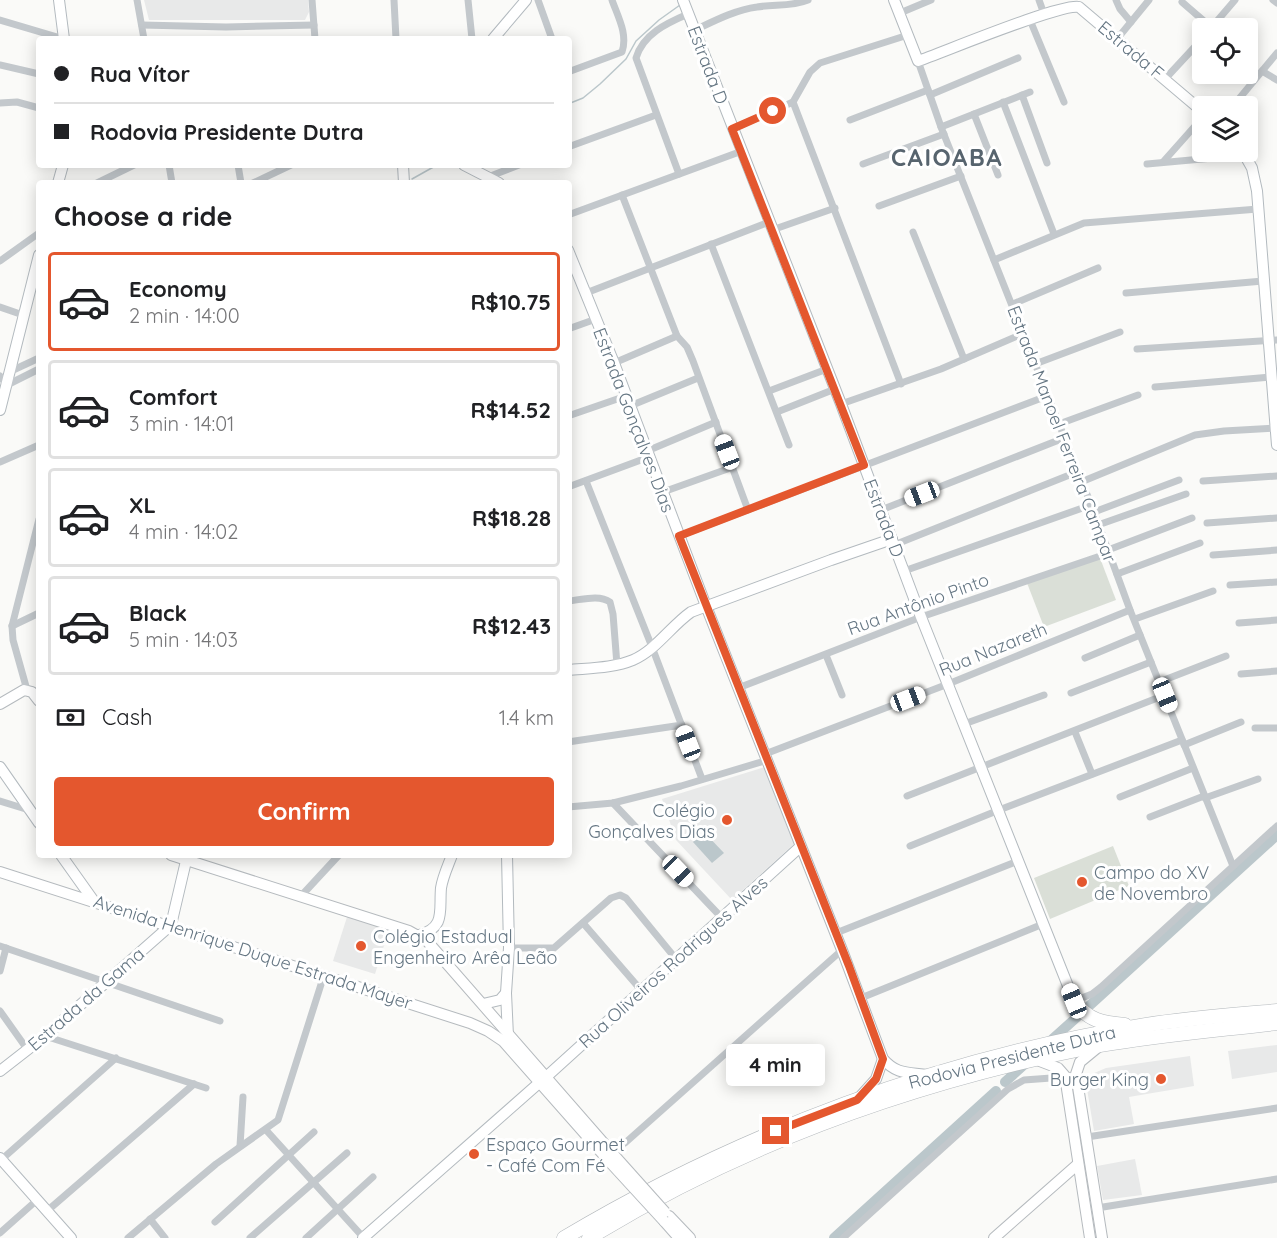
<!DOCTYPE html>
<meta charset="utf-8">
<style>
body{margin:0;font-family:Quicksand,sans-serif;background:#f6f6f6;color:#202124;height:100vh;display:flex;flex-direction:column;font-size:22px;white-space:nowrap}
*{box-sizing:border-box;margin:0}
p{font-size:20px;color:#757577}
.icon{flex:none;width:33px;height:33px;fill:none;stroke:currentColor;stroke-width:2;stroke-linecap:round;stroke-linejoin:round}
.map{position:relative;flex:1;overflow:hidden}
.panel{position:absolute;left:36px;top:180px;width:536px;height:678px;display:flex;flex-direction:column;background:#fff;border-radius:6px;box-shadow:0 3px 15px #0003}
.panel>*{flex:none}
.top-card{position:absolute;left:36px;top:36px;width:536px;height:132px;border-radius:6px;box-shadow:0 3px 15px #0003;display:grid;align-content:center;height:132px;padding:0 18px;background:#fff}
.tools{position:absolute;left:1192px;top:18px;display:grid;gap:12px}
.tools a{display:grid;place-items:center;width:66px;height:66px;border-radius:6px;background:#fff;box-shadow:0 3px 15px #0003;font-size:30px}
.end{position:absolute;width:27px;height:27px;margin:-14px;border:8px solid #e4572e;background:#fff;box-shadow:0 0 0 3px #fff}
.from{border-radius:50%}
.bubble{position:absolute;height:42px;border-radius:6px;background:#fff;box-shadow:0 3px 15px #0003;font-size:20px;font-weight:800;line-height:42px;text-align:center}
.car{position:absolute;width:18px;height:36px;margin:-18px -9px;border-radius:8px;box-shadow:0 0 4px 2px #0007;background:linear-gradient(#fff 24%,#345 0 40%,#fff 0 76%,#345 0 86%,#fff 0)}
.top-card b{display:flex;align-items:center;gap:21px;height:57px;font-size:22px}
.top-card b+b{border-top:2px solid #e0e0e0}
.top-card i{width:15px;height:15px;background:#202124}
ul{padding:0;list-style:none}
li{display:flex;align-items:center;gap:18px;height:99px;margin:0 12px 9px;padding:0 6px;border:3px solid #e0e0e0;border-radius:6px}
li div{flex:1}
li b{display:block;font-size:22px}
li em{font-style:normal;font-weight:800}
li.on{border-color:#e4572e}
li>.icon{width:54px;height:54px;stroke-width:1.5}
h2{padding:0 18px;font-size:27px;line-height:72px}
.pay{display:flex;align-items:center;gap:15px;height:66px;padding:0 18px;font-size:22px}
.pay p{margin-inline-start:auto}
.primary-button{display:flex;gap:12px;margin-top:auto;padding:12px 18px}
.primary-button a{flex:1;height:69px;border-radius:6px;background:#e4572e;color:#fff;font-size:24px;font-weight:800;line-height:69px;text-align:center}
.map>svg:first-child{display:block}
.built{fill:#e8e9e9}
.green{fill:#dadfd7}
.water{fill:#bbc7cb}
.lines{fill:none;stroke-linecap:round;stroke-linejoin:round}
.stream{stroke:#bbc7cb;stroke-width:1.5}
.river{stroke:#bbc7cb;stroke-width:10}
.secondary-casing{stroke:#b3babf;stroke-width:12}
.primary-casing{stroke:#b5babe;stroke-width:12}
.highway-casing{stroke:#b4b9bd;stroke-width:15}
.street{stroke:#c3c8cc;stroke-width:7}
.secondary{stroke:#fff;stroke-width:10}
.primary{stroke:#fff;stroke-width:10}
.highway{stroke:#fff;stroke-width:14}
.primary-bridge-casing{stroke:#b5babe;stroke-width:12;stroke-linecap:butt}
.primary-bridge{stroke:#fff;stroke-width:10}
.route{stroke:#e4572e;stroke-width:8}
.poi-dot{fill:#e4572e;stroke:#fff;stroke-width:2}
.labels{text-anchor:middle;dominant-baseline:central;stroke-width:6;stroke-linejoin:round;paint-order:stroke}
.street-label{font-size:18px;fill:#657683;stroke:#fff}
.poi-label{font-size:18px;fill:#657683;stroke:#fff;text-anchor:start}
.district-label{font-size:24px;font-weight:bold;letter-spacing:1.5px;fill:#57646e;stroke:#fff}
</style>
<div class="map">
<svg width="1277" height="1238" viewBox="0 0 1277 1238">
<rect width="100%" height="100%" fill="#fafaf8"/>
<g class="built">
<polygon points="144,0 308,0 309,12 305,20 149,20"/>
<polygon points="765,767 795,843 732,900 676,840 662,799"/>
<polygon points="347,917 389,930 375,974 333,961"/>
<polygon points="1277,1045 1277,1072 1232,1079 1228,1051"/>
<polygon points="1190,1056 1194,1086 1129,1097 1134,1124 1094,1131 1085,1077 1106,1068"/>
<polygon points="1135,1159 1142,1195 1103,1200 1097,1166"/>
</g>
<g class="green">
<polygon points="1100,558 1116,600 1044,627 1027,583"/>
<polygon points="1113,846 1129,886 1050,919 1034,878"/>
</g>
<polygon class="water" points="704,832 724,853 712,863 693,842"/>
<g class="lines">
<g class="stream">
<polyline points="568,104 583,98 600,84 626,59 636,41 659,20 680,5"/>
<polyline points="412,179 437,165"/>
</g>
<g class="river">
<polyline points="1089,1006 1277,835"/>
<polyline points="1047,1044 1077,1017"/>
<polyline points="1005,1082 1027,1062"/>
<polyline points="834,1238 996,1091"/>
</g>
<defs>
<g id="secondary">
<polyline points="59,0 64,39"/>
<polyline points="683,0 841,404 921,617 1074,1001"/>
<path d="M894,0L918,61C944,52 1061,3 1079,7L1203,112"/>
<polyline points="493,39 526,0"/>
<polyline points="1243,152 1252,168 1257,191 1277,445"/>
<polyline points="403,165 404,183"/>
<polyline points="464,165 499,183"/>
<polyline points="58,183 63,165"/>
<path d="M568,250L614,363L706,606L842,950L883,1059C897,1075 908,1072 928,1075"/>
<polyline points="0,410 39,255"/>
<path d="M568,670C589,668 614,668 633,660C656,650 671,626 691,612L831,560L892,539"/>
<polyline points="0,767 39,823"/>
<polyline points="61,855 93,900"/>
<polyline points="507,855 509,948 506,993 508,1036"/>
<path d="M419,935C446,928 439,910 441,888C443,876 448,866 452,855"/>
<polyline points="483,1004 500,1000 506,993"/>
<polyline points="0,1071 45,1036 171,925 186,861"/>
<polyline points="545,1078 800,847"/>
<polyline points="858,1099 876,1079 883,1059"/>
<polyline points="0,1158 71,1238"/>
<polyline points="363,1238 539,1083"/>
</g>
<g id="primary">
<polyline points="0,704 24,690 32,692 39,701"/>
<polyline points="171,855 409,931 427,941 614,1155"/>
<polyline points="0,872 470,1023 488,1031 503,1041 608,1160"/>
<polyline points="1097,1048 1080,1062 1076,1074 1102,1238"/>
<polyline points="1037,1060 1058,1068 1065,1076 1090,1238"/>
<polyline points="669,1216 690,1238"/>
<polyline points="664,1221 679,1238"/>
<polyline points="994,1238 1078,1164"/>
</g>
<g id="highway">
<path d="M1074,1001C1088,1021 1103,1023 1125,1025"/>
<path d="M564,1238C742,1132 941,1058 1146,1025C1189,1018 1233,1015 1277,1011"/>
<path d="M589,1238C745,1142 921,1080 1101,1045C1159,1035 1218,1030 1277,1023"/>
</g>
</defs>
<use href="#secondary" class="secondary-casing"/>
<use href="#primary" class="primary-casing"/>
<use href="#highway" class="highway-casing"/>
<g class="street">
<polyline points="137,0 144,39"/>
<polyline points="312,0 315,39"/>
<polyline points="394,0 396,39"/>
<polyline points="468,0 472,39"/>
<polyline points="538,0 552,39"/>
<polyline points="1039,0 1044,14"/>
<polyline points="1116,0 1120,9 1131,22"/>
<polyline points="1273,0 1277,3"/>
<polyline points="1182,2 1212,28"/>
<polyline points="900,13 931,0"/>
<polyline points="0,20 64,39"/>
<polyline points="1030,20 1064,102"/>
<polyline points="142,25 226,27 314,25"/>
<polyline points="1211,28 1235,0"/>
<path d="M695,30C714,21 735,10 757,7C775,4 791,7 808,0"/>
<polyline points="1117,39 1149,0"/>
<polyline points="918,61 941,127 1094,512 1130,610 1233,866"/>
<polyline points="0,65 39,74"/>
<polyline points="1262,71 1277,80"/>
<path d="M568,72L622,52C628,34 618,17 612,0"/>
<polyline points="1165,79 1203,38"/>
<polyline points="930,95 1018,58"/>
<polyline points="1022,95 1047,163"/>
<polyline points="793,102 901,384"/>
<polyline points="1003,102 1054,234"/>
<polyline points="0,103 17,102 39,108"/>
<polyline points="1233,106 1277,53"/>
<polyline points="974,114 998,175"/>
<polyline points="850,120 928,90"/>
<polyline points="941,127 1030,92"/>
<polyline points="732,129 793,102 810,72 820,63 908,35"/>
<polyline points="568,147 656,115"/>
<polyline points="1163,162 1203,117"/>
<polyline points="863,164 944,134"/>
<polyline points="1147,164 1246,155"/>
<polyline points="169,165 172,183"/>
<polyline points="238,165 241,183"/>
<path d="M679,174L636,58C643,34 667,23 688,14"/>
<polyline points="488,177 519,165"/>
<polyline points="97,183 134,165"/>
<polyline points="253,183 291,165"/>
<polyline points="622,195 677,336 687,347 693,361 748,510"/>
<polyline points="879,206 961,176"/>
<polyline points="568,215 742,151"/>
<polyline points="772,230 835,208"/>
<polyline points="913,232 964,359"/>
<polyline points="711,244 789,445"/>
<polyline points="994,260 1084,223 1258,209"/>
<polyline points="0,261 39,233"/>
<polyline points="586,293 769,222"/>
<polyline points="1126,293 1263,281"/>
<polyline points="1013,304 1098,268"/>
<polyline points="0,307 23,315"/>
<polyline points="568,329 596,319"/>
<polyline points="1137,349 1277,340"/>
<polyline points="614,363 677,336"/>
<polyline points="1035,364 1120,332"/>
<polyline points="9,372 39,358"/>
<polyline points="0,376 7,385 39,369"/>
<polyline points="1155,387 1271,377"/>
<polyline points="769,391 827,369"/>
<polyline points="841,404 941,369 1022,334"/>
<polyline points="630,406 698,378"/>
<polyline points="777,412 835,389"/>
<polyline points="568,416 626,396"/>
<polyline points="1059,424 1138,395"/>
<polyline points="647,451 716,422"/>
<polyline points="0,462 39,445"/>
<polyline points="586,481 652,647 702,779"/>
<polyline points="1203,481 1277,476"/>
<polyline points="1081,482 1195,435 1224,431 1276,428"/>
<polyline points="568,487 649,457"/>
<polyline points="663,492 733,467"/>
<polyline points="881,510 1064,438"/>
<polyline points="1094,512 1179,480"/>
<polyline points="1207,523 1277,518"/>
<polyline points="1098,525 1186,494"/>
<polyline points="679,536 1047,396"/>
<polyline points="894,545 1077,472"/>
<polyline points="1108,550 1192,518"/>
<polyline points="1213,555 1277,550"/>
<polyline points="904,571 1091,505"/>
<polyline points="1117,574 1200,543"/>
<polyline points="1230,585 1277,582"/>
<path d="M568,601C581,600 599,594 610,602L613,614L617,665"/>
<polyline points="1135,619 1213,591"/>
<polyline points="1239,623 1277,620"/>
<polyline points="12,626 39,613"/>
<polyline points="826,655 842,695"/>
<polyline points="1085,658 1140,635"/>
<polyline points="1241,674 1277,671"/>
<polyline points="1159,682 1226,656"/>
<polyline points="738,688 921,617 1109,553"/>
<polyline points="27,690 13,640 12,626 39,519"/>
<polyline points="1071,693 1151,662"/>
<polyline points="964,724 1044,695"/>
<polyline points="1255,728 1277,728"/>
<polyline points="1075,732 1092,774"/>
<polyline points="568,742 682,725"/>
<polyline points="1184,745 1241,722"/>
<polyline points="765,754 948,684 1130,610"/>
<polyline points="907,796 1165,695"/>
<polyline points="1120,797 1193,768"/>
<polyline points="1205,798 1258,779"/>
<polyline points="0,801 29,810"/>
<polyline points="613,803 722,918"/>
<polyline points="568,807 613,803 681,786 768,760"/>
<polyline points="1150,817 1204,796"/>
<polyline points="910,846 999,810 1182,740"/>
<polyline points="302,895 339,855"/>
<polyline points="583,923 641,990"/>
<polyline points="836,933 1018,861"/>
<polyline points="0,946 220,1021"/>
<polyline points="509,948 554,948 611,898 620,895 626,898 676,959"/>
<polyline points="0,971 6,948"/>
<polyline points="861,998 1043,924"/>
<polyline points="1074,1001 1092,994 1101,987 1277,826"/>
<polyline points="0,1011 27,1049"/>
<polyline points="45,1036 206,1088"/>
<polyline points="266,1130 363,1237"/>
<polyline points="1087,1137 1277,1108"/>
<polyline points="625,1143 842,950"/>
<polyline points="240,1146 243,1097"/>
<polyline points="1,1160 116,1058"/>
<polyline points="1097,1208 1277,1179"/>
<polyline points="47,1211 194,1084"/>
<polyline points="150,1219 165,1238"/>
<polyline points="215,1222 314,1132"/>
<polyline points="0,1233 37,1200"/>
<polyline points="128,1238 216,1164 278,1120 324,975"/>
<polyline points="250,1238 347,1153"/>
<polyline points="306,1238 373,1177"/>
<polyline points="843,1238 1008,1089 1024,1080 1065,1077"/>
</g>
<use href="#secondary" class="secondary"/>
<use href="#primary" class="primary"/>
<use href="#highway" class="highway"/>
<defs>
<g id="primary-bridge">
<polyline points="614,1155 665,1212"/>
<polyline points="608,1160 664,1221"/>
</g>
</defs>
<use href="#primary-bridge" class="primary-bridge-casing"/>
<use href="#primary-bridge" class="primary-bridge"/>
</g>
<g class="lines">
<polyline class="route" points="773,111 732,129 864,465 679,536 849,966 883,1059 876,1079 857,1100 776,1131"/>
</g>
<g class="poi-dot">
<circle cx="727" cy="820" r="6"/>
<circle cx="1082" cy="882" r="6"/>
<circle cx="361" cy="946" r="6"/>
<circle cx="1161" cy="1079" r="6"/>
<circle cx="474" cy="1154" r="6"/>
</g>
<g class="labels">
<g class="street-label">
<text transform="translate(1131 50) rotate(40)">Estrada F</text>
<text transform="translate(708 65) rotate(69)">Estrada D</text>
<text transform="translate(634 420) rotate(69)">Estrada Gonçalves Dias</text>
<text transform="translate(1062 434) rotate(69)">Estrada Manoel Ferreira Campar</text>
<text transform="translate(884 518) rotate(69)">Estrada D</text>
<text transform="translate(918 604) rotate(-20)">Rua Antônio Pinto</text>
<text transform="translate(993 649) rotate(-22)">Rua Nazareth</text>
<text transform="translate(253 952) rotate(18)">Avenida Henrique Duque Estrada Mayer</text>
<text transform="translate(673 962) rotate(-42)">Rua Oliveiros Rodrigues Alves</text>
<text transform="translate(86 999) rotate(-41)">Estrada da Gama</text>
<text transform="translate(1012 1057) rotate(-14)">Rodovia Presidente Dutra</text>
</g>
<g class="poi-label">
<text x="715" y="810" text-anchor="end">Colégio<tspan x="715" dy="21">Gonçalves Dias</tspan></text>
<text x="1094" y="872">Campo do XV<tspan x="1094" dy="21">de Novembro</tspan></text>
<text x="373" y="936">Colégio Estadual<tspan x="373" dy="21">Engenheiro Arêa Leão</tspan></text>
<text x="1149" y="1079" text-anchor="end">Burger King</text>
<text x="486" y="1144">Espaço Gourmet<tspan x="486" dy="21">- Café Com Fé</tspan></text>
</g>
<g class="district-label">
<text x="947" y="157">CAIOABA</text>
</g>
</g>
</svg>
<div class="tools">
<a><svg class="icon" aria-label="locate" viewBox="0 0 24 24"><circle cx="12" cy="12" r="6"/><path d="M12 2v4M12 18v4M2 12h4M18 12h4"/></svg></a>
<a><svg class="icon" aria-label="layers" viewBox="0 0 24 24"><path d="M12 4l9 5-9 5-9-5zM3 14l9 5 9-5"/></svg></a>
</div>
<i class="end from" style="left:773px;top:111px"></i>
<i class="end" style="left:776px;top:1131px"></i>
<div class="bubble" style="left:726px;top:1044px;width:99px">4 min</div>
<i class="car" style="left:727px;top:452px;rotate:339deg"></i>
<i class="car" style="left:922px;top:494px;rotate:249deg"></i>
<i class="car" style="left:1165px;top:695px;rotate:158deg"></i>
<i class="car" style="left:908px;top:699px;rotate:69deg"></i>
<i class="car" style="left:688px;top:743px;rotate:339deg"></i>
<i class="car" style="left:678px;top:871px;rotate:136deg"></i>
<i class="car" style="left:1074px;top:1001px;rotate:338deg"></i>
<div class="top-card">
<b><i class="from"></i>Rua Vítor</b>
<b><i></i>Rodovia Presidente Dutra</b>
</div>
<section class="panel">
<h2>Choose a ride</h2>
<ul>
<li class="on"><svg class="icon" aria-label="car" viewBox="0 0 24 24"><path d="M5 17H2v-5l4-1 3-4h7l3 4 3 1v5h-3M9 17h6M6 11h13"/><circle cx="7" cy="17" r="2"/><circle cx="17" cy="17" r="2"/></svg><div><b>Economy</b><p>2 min · 14:00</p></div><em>R$10.75</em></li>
<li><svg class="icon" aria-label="car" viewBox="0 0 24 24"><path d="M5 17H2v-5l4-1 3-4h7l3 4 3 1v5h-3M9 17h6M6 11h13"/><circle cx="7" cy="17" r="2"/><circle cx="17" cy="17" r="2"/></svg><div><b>Comfort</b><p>3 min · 14:01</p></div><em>R$14.52</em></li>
<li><svg class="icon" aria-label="car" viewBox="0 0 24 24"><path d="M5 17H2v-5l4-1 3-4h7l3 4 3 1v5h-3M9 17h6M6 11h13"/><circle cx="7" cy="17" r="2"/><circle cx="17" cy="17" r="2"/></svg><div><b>XL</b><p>4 min · 14:02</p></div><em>R$18.28</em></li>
<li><svg class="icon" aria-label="car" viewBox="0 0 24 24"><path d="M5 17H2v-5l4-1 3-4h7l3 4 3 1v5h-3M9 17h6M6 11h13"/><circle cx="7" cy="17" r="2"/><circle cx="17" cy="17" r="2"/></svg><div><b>Black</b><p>5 min · 14:03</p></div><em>R$12.43</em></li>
</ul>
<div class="pay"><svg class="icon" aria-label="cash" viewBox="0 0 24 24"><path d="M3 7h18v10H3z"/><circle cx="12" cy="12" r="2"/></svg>Cash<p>1.4 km</p></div>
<div class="primary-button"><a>Confirm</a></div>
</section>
</div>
